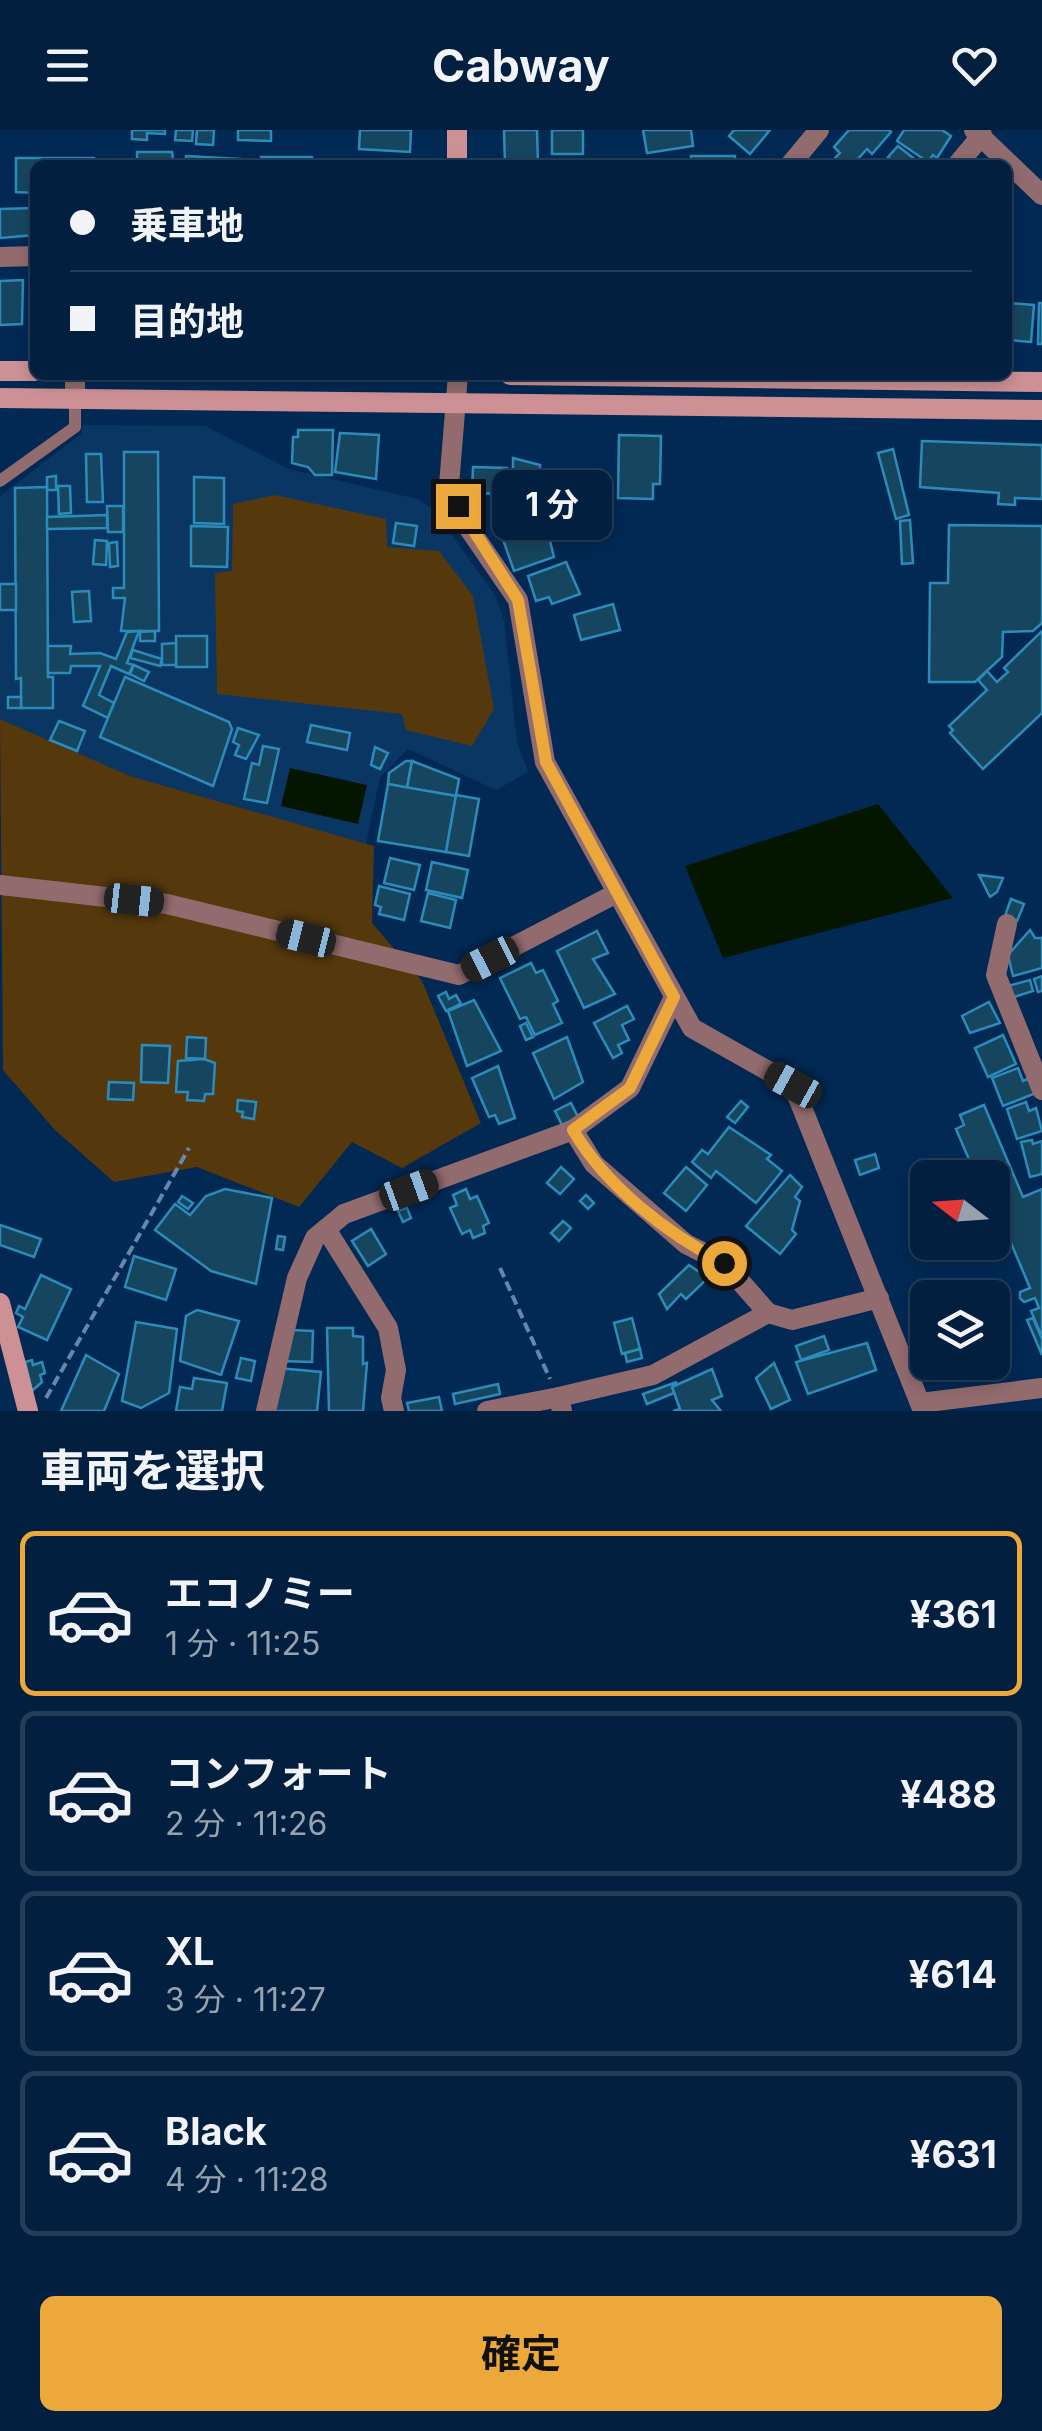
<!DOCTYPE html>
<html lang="ja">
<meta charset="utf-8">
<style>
body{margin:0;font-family:Inter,"Noto Sans JP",sans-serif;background:#0c2746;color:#f1f3f6;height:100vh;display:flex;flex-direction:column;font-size:38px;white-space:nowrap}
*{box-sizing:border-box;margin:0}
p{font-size:32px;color:#96a2b0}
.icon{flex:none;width:55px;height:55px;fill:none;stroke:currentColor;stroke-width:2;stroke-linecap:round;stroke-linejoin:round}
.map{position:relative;height:1281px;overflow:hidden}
.details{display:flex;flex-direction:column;background:#021f3f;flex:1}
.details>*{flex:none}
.hud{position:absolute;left:30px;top:30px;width:982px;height:220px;border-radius:15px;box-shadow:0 5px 15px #0003,0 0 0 2px #233d59;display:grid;align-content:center;height:220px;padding:0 40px;background:#021f3f}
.needle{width:65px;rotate:287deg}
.fabs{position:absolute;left:910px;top:1030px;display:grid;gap:20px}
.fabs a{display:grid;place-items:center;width:100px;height:100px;border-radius:15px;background:#021f3f;box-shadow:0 5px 15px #0003,0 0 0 2px #233d59;font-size:50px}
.end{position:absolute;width:45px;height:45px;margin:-22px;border:12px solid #eda83b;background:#111;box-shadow:0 0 0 5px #111}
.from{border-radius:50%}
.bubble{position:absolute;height:70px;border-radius:15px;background:#021f3f;box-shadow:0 5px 15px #0003,0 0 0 2px #233d59;font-size:32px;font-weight:700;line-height:70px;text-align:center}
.car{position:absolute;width:30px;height:60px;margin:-30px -15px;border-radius:12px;box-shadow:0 0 8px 2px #0007;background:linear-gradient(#222 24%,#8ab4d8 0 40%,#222 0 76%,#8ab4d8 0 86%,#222 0)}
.hud b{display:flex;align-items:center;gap:35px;height:95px;font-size:38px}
.hud b+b{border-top:2px solid #233d59}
.hud i{width:25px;height:25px;background:#f1f3f6}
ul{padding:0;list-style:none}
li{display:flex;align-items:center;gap:30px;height:165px;margin:0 20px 15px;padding:0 20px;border:5px solid #233d59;border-radius:15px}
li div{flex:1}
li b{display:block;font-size:38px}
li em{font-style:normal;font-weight:700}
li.current{border-color:#eda83b}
li>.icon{width:90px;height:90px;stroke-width:1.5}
h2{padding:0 40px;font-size:45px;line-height:120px}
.button{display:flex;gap:20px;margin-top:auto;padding:20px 40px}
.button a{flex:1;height:115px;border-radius:15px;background:#eda83b;color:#111;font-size:40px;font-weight:700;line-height:115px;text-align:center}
header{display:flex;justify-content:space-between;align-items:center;height:130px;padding:0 40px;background:#021f3f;font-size:45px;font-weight:700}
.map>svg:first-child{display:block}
.built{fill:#0a3664}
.green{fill:#55390d}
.water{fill:#041600}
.building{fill:#16465f;stroke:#2d8bb9;stroke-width:2.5}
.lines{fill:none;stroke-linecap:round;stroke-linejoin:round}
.path{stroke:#6687ad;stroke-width:4;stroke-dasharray:10 5;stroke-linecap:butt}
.lane{stroke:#926b6e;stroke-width:12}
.street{stroke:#926b6e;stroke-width:20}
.secondary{stroke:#cd9094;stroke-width:20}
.route{stroke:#eda83b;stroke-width:12}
</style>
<header><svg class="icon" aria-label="menu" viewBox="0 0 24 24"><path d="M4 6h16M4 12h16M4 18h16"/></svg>Cabway<svg class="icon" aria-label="heart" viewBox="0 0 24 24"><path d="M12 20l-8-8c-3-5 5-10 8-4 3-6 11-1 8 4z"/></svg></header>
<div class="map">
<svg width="1042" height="1281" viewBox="0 0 1042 1281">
<rect width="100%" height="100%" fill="#022954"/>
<polygon class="built" points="83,295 205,296 289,339 418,369 433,379 495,465 504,490 517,612 528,642 496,660 408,619 380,647 366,714 130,646 0,589 0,366 81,304"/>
<g class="green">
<polygon points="275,365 386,389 387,417 439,421 473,466 494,579 472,616 406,600 402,584 217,564 215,443 232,441 233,374"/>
<polygon points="0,589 130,646 374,716 372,793 422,851 481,993 402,1038 352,1012 299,1077 197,1037 114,1052 55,1000 3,940"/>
</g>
<g class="water">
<polygon points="290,638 367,655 358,694 281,676"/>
<polygon points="878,674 953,768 723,828 685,736"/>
</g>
<g class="building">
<polygon points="132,0 165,0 165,4 147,3 147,10 132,9"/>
<polygon points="176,0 193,0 192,11 175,10"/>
<polygon points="197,0 214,0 213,15 196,14"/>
<polygon points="238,0 271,0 271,11 238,10"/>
<polygon points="360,0 411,0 410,22 359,19"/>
<polygon points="504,0 537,0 538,35 505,35"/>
<rect x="552" y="0" width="31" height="24"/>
<polygon points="643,0 691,0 693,16 647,23"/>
<polygon points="734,0 770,0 750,24 729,6"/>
<polygon points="849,0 889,0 891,2 872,24 867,19 857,30 860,35 828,35 840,23 834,17"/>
<polygon points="904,0 942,0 951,6 937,28 933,25 928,32 897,11"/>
<polygon points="898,16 921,34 898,35 888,27"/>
<polygon points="137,22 172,22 174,35 137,35"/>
<polygon points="186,26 240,29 240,35 186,35"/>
<polygon points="691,26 735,26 735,35 678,35 678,31 691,31"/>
<polygon points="261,27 312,27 312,35 262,35"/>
<polygon points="16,28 94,28 94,35 35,35 35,63 16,62"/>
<polygon points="35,78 35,105 0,108 0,79"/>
<polygon points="23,150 22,194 0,195 0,151"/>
<polygon points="1008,173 1034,175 1031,212 1008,210"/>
<polygon points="1039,173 1042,173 1042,214 1038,214"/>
<polygon points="298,300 333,300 332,345 315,345 308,337 292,333 293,307 298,307"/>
<polygon points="340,303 379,305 376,349 335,342"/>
<polygon points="619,305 661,306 660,354 653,354 653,369 618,368"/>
<polygon points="922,311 1042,315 1042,369 1015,368 1015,375 998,374 999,363 920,357"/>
<polygon points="893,319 909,385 896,389 878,323"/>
<polygon points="124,322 158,322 159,501 121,501 125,468 113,468 113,458 124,458"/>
<polygon points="86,324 101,324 103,372 87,372"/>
<polygon points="513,328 540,335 540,347 547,347 548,362 513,362"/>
<polygon points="473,337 507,338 506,364 472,363"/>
<polygon points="56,346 56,360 47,360 47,347"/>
<polygon points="194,347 224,348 224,394 194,393"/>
<polygon points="58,356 70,356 71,383 59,384"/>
<polygon points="47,357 48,547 53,547 53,578 21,578 21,548 16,549 15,358"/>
<polygon points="107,376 123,376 123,402 108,402"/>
<polygon points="107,385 107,398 47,399 47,387"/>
<polygon points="910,390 913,433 902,434 900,391"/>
<polygon points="545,391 554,427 514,441 499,398 509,394 512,403"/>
<polygon points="396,393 417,396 414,416 393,413"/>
<polygon points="949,395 1042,396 1042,493 1033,501 1003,502 1002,527 975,552 929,552 930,453 948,453"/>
<polygon points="191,396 228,397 227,437 191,436"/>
<polygon points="95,410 107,411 106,435 93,434"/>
<polygon points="117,412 118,436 110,437 109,413"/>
<polygon points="566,432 580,464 552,474 549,467 536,471 528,446"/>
<rect x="0" y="454" width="16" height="26"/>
<polygon points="89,461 91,491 74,492 72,462"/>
<polygon points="613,474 620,500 581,510 574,485"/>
<polygon points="139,501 127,533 133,535 129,544 111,536 99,565 114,573 108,588 83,576 100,536 71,536 70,543 48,543 48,516 71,516 70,524 100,523 116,529 127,502"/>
<polygon points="155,501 155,511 140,511 140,502"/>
<polygon points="1042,501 1042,583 983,639 950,603 953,600 949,596 987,560 978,550 987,541 997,552 1008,542 1004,538"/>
<rect x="176" y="506" width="31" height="31"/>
<polygon points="176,513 176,535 162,535 162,514"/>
<polygon points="133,520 162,529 160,536 130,528"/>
<polygon points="134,535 149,542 144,551 130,544"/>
<polygon points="125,547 229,592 232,599 213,656 100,607"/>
<rect x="8" y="567" width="13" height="11"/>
<polygon points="59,591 85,601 77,621 50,610"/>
<polygon points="311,595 350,603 347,620 307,612"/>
<polygon points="238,598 259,605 246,629 235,625 239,615 233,612"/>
<polygon points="263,616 279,619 267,673 244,669 252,633 259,635"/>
<polygon points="375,617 388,623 380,639 371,635"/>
<polygon points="406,631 412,631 407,658 388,654 389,643"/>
<polygon points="412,631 459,649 456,666 407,658"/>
<polygon points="388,654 456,666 446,722 378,711"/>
<polygon points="456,665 479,669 469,726 446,722"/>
<polygon points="390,728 420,735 414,760 384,753"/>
<polygon points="432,732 468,740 462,768 426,760"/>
<polygon points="979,745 1003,748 997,762 990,767"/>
<polygon points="379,756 410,764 404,790 379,784 381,777 375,775"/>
<polygon points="428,763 456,770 450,798 421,791"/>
<polygon points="1011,769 1024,774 1017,791 1005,786"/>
<polygon points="1030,800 1035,808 1042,808 1042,838 1013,846 1008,825"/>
<polygon points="597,801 608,823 593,829 615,864 584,878 557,821"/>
<polygon points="531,833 536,843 543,840 558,871 553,874 562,893 535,905 526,887 520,889 500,848"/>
<polygon points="1042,846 1042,861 1038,862 1034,849"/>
<polygon points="1030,850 1033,861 1011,868 1008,856"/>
<polygon points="446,862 449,869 456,865 461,874 446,881 438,866"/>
<polygon points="474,870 501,921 467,936 448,881"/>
<polygon points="989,872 1000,893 970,903 962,886"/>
<polygon points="627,876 634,889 622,895 629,910 618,915 622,923 613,928 594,893"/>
<polygon points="526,893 533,907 526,910 520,896"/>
<polygon points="1003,905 1016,934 988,947 975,918"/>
<polygon points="187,907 206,908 205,929 186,928"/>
<polygon points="567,907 583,952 554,969 533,923"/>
<polygon points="142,915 170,916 168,953 141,952"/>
<polygon points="204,929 215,933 213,964 205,964 204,971 187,970 188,962 176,962 178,931"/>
<polygon points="498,936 515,988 499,994 495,985 489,987 472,948"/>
<polygon points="1018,938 1023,951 1030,948 1036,963 1003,976 992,948"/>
<polygon points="109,952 134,953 133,970 108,969"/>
<polygon points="238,970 256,972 254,989 242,987 243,982 237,981"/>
<polygon points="741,971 748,977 735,993 727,987"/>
<polygon points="1026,972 1029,981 1036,978 1042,1001 1017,1009 1007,979"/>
<polygon points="571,973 578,987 562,995 555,981"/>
<polygon points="984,975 1023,1067 1042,1059 1042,1207 1031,1181 1039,1178 1035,1168 1024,1172 1020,1168 1020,1162 1030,1158 1011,1113 1002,1117 997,1111 1009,1103 998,1076 992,1079 992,1048 977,1048 956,999 964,995 960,985"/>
<polygon points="729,997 771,1025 767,1029 782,1041 756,1073 716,1041 711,1048 692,1032 702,1020 708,1024"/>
<polygon points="1032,1010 1033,1014 1042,1011 1042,1044 1030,1047 1021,1012"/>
<polygon points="875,1024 879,1038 860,1045 855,1030"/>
<polygon points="561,1037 574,1049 560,1064 547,1053"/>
<polygon points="686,1037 707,1055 686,1081 664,1063"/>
<polygon points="790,1045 802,1057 795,1067 800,1071 792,1100 796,1104 780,1124 746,1096"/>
<polygon points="225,1059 272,1068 256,1154 211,1141 155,1100 175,1074 190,1085 206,1066"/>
<polygon points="466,1059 470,1069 477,1066 489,1093 483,1096 485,1103 473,1108 470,1100 462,1104 450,1078 457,1075 453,1065"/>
<polygon points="586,1065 594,1073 588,1079 580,1071"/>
<polygon points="182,1066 193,1073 188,1079 178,1072"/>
<polygon points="407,1078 411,1088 403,1092 398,1081"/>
<polygon points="563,1091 571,1098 559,1111 551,1103"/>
<polygon points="0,1095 41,1109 34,1127 0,1115"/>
<polygon points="371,1099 386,1124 368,1136 352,1111"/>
<polygon points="278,1106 285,1107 283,1120 276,1119"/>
<polygon points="134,1126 176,1139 166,1170 125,1157"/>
<polygon points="689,1135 708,1148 686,1169 681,1164 667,1179 659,1164"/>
<polygon points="41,1145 71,1159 47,1210 18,1197 23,1187 16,1183 19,1176 25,1179"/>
<polygon points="197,1180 239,1191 221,1245 180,1231 186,1186"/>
<polygon points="632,1188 640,1219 622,1224 614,1193"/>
<polygon points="1033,1188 1042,1209 1042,1225 1027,1190"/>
<polygon points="136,1192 177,1199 169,1263 141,1278 122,1271"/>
<polygon points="327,1198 353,1198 353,1206 363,1207 363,1234 367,1233 363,1281 329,1281"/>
<polygon points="291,1200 313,1201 312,1232 280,1231"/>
<polygon points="824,1206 829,1220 801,1230 796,1216"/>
<polygon points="867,1213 876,1240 808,1264 796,1232"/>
<polygon points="640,1219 642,1228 627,1232 625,1223"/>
<polygon points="86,1225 119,1244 104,1281 61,1281"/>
<polygon points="241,1228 255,1231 251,1251 236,1248"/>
<polygon points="32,1230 33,1235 42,1232 45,1243 40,1245 42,1252 32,1261 25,1232"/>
<polygon points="774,1233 790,1270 771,1279 756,1248"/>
<polygon points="278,1238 321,1242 317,1281 273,1281"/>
<polygon points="712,1239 722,1266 712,1270 721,1281 673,1281 680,1279 672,1257"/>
<polygon points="194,1248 227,1253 222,1281 176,1281 180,1257 192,1259"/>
<polygon points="677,1252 672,1257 674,1263 647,1274 643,1264"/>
<polygon points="498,1254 500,1264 455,1274 453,1264"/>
<polygon points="439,1267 442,1281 409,1281 407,1273"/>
</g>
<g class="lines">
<g class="path">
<polyline points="500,1138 550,1249"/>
<polyline points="46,1268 189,1018"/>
</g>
<polyline class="lane" points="0,351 75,297 75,269"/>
<g class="street">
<polyline points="974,0 1042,65"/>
<polyline points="790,35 819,0"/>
<polyline points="957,35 982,5"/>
<polyline points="0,127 35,126"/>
<polyline points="458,245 449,355 468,397 518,470 545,632 692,898 793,955 923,1281"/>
<polyline points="75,269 75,245"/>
<polyline points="0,755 167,774 459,845 615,764"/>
<polyline points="1007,794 996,845 1042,960"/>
<polyline points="326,1099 388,1198 396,1240 391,1268 394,1281"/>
<polyline points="768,1183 792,1190 879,1168"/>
<polyline points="559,1267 653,1245 768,1183 724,1133 686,1114 594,1034 573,1000"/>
<polyline points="920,1273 1042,1258"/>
<polyline points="266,1281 297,1148 315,1108 344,1084 573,1000 630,958 674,867"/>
<polyline points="487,1281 559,1267 562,1281"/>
</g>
<g class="secondary">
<polyline points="457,0 457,35"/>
<polyline points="0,241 35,241"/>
<polyline points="510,245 1042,252"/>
<polyline points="0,268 1042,280"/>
<polyline points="0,1173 28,1281"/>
</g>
</g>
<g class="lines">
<path class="route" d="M458,376L518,470L546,632L674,867L630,958L573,1000C606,1056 666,1103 724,1133"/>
</g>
</svg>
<div class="fabs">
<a><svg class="needle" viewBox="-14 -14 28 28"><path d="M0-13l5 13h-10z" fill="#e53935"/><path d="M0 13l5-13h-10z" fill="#96a2b0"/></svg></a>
<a><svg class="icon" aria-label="layers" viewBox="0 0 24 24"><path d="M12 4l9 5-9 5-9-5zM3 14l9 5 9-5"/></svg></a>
</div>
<i class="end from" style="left:724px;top:1133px"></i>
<i class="end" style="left:458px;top:376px"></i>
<div class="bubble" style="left:492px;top:340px;width:120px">1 分</div>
<i class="car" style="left:134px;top:770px;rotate:96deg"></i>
<i class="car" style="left:306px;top:808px;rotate:284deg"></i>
<i class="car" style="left:490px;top:829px;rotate:243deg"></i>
<i class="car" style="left:793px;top:955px;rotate:299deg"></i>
<i class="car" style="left:409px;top:1060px;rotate:70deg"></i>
<div class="hud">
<b><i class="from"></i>乗車地</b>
<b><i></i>目的地</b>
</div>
</div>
<section class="details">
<h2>車両を選択</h2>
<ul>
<li class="current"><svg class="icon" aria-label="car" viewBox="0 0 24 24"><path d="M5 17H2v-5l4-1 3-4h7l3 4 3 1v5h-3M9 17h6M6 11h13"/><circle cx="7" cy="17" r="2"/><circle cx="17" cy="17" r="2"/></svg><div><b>エコノミー</b><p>1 分 · 11:25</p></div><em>¥361</em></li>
<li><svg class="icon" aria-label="car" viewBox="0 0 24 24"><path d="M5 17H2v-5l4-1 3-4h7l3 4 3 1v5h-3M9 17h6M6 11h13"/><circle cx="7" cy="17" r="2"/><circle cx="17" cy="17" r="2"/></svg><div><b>コンフォート</b><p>2 分 · 11:26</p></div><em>¥488</em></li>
<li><svg class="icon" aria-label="car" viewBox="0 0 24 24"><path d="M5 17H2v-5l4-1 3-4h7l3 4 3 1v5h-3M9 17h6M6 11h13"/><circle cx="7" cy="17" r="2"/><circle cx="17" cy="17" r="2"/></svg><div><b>XL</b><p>3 分 · 11:27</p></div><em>¥614</em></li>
<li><svg class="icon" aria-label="car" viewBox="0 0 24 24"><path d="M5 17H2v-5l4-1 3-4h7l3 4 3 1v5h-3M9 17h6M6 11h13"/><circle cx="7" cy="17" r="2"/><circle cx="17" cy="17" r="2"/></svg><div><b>Black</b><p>4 分 · 11:28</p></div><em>¥631</em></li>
</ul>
<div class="button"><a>確定</a></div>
</section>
